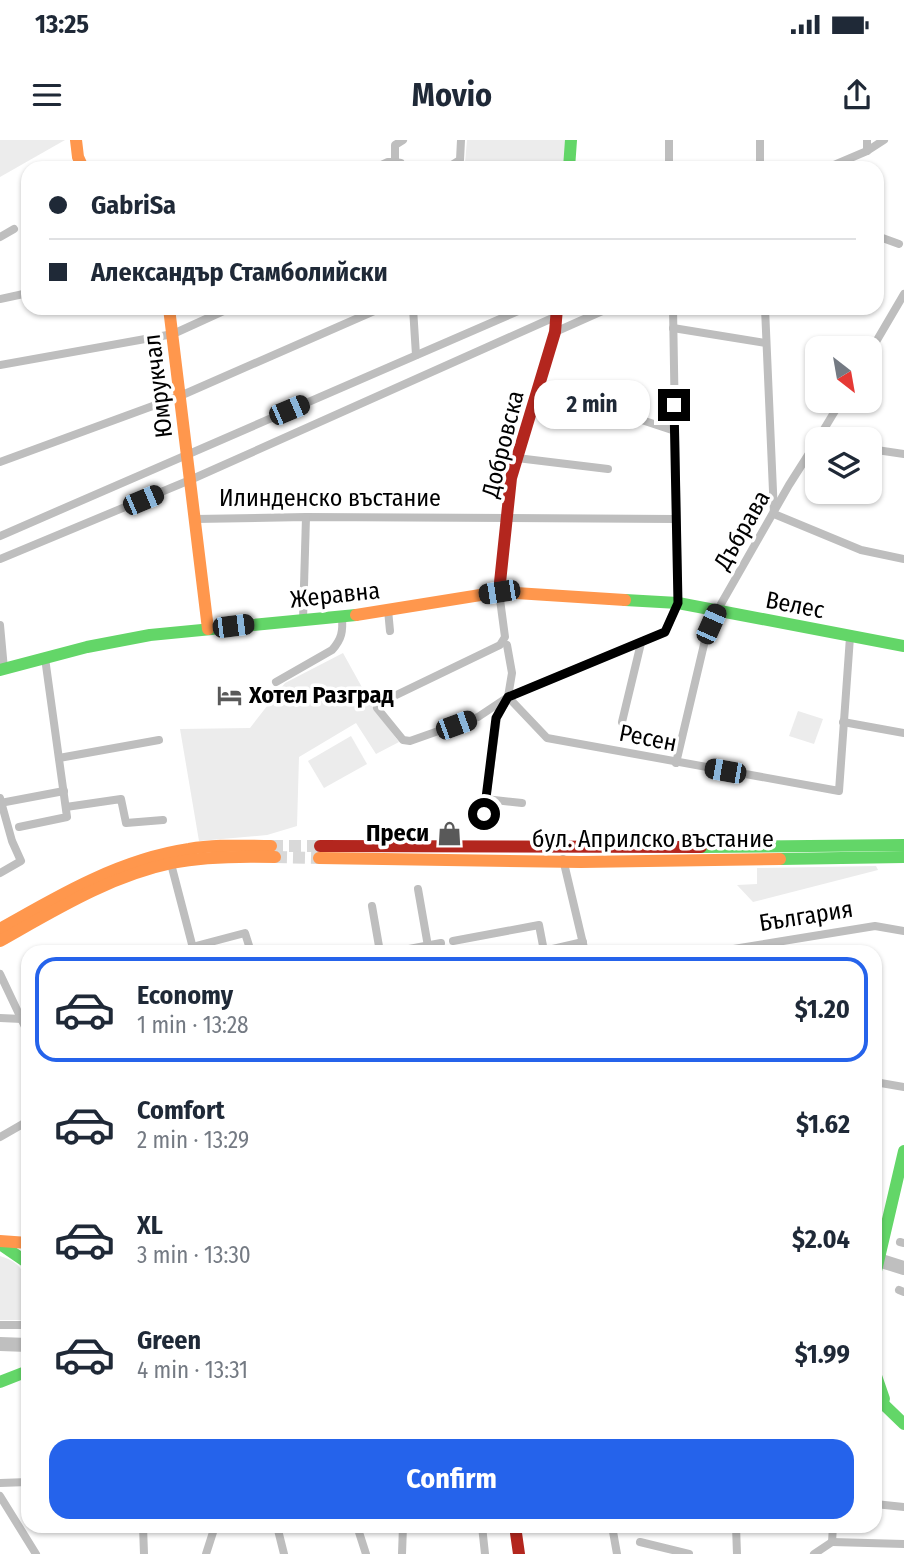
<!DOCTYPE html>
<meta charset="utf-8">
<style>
body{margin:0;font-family:"Fira Sans Condensed",sans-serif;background:#f2f2f3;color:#1f2937;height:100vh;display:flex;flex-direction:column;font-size:26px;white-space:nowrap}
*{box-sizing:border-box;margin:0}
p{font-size:23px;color:#747a83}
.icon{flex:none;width:38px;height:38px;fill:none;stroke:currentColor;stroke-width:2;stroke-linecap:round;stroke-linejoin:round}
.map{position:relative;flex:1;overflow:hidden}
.details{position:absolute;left:21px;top:805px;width:861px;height:588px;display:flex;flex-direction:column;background:#fff;border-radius:21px;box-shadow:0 2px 5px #0004}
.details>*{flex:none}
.banner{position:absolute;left:21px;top:21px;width:863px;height:154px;border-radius:21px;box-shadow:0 2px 5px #0004;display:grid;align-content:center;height:154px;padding:0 28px;background:#fff}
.needle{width:46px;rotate:149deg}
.tools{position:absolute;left:805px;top:196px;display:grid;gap:14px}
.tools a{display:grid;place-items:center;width:77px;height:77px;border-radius:14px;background:#fff;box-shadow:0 2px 5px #0004;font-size:35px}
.end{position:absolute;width:32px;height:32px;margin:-16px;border:9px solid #000;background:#fff;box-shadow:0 0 0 4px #fff}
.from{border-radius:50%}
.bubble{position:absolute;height:49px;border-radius:21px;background:#fff;box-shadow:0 2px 5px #0004;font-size:23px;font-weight:700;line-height:49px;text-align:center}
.car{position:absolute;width:21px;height:42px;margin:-21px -10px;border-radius:9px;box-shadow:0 0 5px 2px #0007;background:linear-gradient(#222 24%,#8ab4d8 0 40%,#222 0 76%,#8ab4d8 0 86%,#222 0)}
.banner b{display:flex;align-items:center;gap:24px;height:66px;font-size:26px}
.banner b+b{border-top:2px solid #e0e1e3}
.banner i{width:18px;height:18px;background:#1f2937}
ul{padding:12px 0 0;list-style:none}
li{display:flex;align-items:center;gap:21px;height:105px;margin:0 14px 10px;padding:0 14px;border:4px solid transparent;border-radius:21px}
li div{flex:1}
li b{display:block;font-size:26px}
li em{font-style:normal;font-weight:700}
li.on{border-color:#2563eb}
li>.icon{width:63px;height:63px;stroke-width:1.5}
.button{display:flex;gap:14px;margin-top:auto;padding:14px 28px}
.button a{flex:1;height:80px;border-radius:21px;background:#2563eb;color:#fff;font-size:28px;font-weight:700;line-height:80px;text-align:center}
.status{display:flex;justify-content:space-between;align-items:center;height:49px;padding:0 35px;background:#fff;direction:ltr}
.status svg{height:19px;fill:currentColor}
header{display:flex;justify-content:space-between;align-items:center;height:91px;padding:0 28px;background:#fff;font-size:32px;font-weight:700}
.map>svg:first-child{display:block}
.green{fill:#ececec}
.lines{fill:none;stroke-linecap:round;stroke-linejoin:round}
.river{stroke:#bfbfbf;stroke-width:14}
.secondary-tunnel{stroke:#d9d9d9;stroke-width:12;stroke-dasharray:12 6;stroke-linecap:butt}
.street{stroke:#bebebe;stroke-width:8}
.fast{stroke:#63d668;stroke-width:12}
.slow{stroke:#ff974d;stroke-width:12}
.jam{stroke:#b3261e;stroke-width:12}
.route{stroke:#000;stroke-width:9}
.labels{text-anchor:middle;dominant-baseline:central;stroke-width:7;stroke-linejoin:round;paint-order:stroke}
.street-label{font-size:24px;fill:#000;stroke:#fff}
.poi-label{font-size:24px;font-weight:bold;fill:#000;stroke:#fff;text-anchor:start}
</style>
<div class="status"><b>13:25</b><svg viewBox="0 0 49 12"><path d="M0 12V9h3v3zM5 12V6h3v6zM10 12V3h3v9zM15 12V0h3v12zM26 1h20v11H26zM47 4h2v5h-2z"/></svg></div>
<header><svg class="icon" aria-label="menu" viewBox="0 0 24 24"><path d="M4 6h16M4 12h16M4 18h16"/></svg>Movio<svg class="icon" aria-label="share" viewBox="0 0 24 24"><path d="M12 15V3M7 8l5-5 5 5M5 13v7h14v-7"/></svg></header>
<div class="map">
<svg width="904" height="1414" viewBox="0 0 904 1414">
<rect width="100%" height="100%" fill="#fff"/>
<g class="green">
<polygon points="0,0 65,0 0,37"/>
<polygon points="467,0 567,0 564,28 458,28 465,23"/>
<polygon points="343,513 374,569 399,602 376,614 356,583 299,617 297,686 267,695 199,701 180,589 250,588 285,543"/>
<polygon points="798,571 823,579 814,604 789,596"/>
<polygon points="351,596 367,624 324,648 308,621"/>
<polygon points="876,726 878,730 753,762 737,745 757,744 757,728"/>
<path d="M0,1116C34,1126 26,1150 25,1180H0Z"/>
</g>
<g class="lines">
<g class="river">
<polyline points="875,1119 904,1128"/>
<polyline points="0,1204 28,1205"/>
</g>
<g class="secondary-tunnel">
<polyline points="271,706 320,706"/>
<polyline points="275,717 319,718"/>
</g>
<g class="street">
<polyline points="669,0 669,28"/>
<polyline points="867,11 867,0"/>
<polyline points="395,22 395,5 403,0"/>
<polyline points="395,22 401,23 403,28"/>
<polyline points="375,28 388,22 395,22"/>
<polyline points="447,28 460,20 461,0"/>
<polyline points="760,28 760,0"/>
<polyline points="827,28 867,11 884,0"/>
<polyline points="877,96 899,104"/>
<polyline points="0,97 14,89"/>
<polyline points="0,159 28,153"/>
<polyline points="413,168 416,215"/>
<polyline points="765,168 774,374 861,410 904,419"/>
<polyline points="673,188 766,203"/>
<polyline points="555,192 609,168"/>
<polyline points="870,212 904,154"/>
<polyline points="0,225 173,194 230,168"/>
<polyline points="539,246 675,291"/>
<polyline points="818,299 841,261"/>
<polyline points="870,309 904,314"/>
<polyline points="517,318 608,329"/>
<polyline points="0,322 180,256 381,168"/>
<polyline points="195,379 306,377 676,379"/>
<polyline points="0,396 525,168"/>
<polyline points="0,419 190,340 557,176"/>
<polyline points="499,452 505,497 500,505 388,559 377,568 403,600 410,601 478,577 508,557 665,492 678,463 673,168"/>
<polyline points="388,470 390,491"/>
<polyline points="303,480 306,377"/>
<polyline points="0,485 4,529"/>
<path d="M276,542L332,510C342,499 343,491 342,477"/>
<polyline points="508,557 547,598 839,651 850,497"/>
<polyline points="622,582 641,503"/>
<polyline points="843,582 904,593"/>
<polyline points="59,618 159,600"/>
<polyline points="676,623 706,496 717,471 789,345 817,301"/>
<polyline points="0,658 12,701 21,721 0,733"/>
<polyline points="485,659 522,663"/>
<polyline points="0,663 64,651"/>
<polyline points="66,667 121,659 126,683 163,680"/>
<polyline points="19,687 67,677 45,518"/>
<polyline points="482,689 497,578 508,557 512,533 507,505"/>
<polyline points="563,719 585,812"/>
<polyline points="170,720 194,812"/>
<polyline points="418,749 429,812"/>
<polyline points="372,766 380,812"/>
<polyline points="453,801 539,785 544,811 583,802"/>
<polyline points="192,807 245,793 251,812"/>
<polyline points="393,812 441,803"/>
<polyline points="715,812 875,786 904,791"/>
<polyline points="0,834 28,893"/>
<polyline points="0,878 22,879"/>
<polyline points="875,942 904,947"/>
<polyline points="0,997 28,981"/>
<polyline points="900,1102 904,1103"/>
<polyline points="899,1150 904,1152"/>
<polyline points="0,1185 28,1185"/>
<polyline points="0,1343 28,1342"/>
<polyline points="0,1356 36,1414"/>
<polyline points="875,1364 904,1367"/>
<polyline points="143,1386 144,1414"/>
<polyline points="277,1386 284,1414"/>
<polyline points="357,1386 366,1414"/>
<polyline points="482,1386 485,1414"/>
<polyline points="612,1386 617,1414"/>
<polyline points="736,1386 737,1414"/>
<polyline points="640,1402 689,1414"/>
<polyline points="832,1402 904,1404"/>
<polyline points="832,1402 833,1386"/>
<polyline points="206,1414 215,1386"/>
<polyline points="402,1414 403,1386"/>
<polyline points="814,1414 832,1402"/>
</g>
<g class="fast">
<polyline points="569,28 571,0"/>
<polyline points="625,460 678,463 904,506"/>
<polyline points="0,530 87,507 150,495 356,475"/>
<polyline points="701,707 904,705"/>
<polyline points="780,719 904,717"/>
<polyline points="0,1104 25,1121"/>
<polyline points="875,1135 904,1011"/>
<polyline points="875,1233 884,1259"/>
<polyline points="0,1242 28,1231"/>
<polyline points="875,1256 904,1284"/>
</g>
<g class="slow">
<polyline points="76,0 78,17 83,28"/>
<polyline points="169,168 208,489"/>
<polyline points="356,475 499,452 625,460"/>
<polyline points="319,718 581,722 780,719"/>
<path d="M0,789C59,755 121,719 189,709C216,704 244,706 271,706"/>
<path d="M0,801C55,770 110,736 172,723C206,716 241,716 275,717"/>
<polyline points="0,1101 28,1103"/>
</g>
<g class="jam">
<polyline points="499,452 511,338 555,192 557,168"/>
<polyline points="320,706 701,707"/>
<polyline points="515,1386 519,1414"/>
</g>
</g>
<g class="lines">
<polyline class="route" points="484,674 496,578 508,557 665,492 678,463 674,265"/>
</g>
<defs>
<symbol id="hotel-bare" viewBox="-9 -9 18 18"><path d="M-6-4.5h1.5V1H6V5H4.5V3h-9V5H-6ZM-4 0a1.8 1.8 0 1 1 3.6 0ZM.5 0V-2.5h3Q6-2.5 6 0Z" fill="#595959" stroke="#fff" stroke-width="2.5" paint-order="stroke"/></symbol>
<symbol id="shop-bare" viewBox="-9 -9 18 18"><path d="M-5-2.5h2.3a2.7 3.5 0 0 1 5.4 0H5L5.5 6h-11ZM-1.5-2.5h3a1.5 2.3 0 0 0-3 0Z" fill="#595959" stroke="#fff" stroke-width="2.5" paint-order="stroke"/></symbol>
</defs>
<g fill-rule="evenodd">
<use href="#hotel-bare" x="212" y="538" width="35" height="35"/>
<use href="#shop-bare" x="432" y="676" width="35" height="35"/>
</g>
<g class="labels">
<g class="street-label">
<text transform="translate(158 246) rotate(-97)">Юмрукчал</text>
<text transform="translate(503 304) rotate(-76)">Добровска</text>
<text x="330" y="358">Илинденско въстание</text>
<text transform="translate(742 390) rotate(-60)">Дъбрава</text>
<text transform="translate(335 455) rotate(-6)">Жеравна</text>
<text transform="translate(795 465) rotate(11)">Велес</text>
<text transform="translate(648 598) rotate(11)">Ресен</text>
<text x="653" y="699">бул. Априлско въстание</text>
<text transform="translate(806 776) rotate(-9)">България</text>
</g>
<g class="poi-label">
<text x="249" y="555">Хотел Разград</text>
<text x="429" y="693" text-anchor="end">Преси</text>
</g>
</g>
</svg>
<div class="tools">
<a><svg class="needle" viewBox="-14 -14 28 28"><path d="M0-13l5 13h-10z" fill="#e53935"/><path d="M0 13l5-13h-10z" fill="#747a83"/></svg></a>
<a><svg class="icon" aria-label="layers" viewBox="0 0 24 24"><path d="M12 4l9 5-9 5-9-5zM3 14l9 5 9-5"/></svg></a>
</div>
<i class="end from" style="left:484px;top:674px"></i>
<i class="end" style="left:674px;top:265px"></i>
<div class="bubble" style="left:534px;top:240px;width:116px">2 min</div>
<i class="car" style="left:289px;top:270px;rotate:67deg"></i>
<i class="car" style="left:143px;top:360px;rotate:67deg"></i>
<i class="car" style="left:499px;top:452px;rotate:261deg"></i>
<i class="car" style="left:711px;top:484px;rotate:24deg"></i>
<i class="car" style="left:233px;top:486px;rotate:83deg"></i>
<i class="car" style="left:456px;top:585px;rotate:70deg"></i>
<i class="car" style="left:725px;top:631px;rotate:280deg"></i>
<div class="banner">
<b><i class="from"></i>GabriSa</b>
<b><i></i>Александър Стамболийски</b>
</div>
<section class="details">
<ul>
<li class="on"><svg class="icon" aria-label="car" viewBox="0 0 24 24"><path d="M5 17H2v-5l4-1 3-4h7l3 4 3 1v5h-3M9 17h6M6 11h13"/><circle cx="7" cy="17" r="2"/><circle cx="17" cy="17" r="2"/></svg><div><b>Economy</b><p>1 min · 13:28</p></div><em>$1.20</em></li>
<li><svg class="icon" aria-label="car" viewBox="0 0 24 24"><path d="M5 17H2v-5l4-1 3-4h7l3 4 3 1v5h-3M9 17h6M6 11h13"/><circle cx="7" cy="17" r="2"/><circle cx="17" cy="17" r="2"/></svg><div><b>Comfort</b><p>2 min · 13:29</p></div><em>$1.62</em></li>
<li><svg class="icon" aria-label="car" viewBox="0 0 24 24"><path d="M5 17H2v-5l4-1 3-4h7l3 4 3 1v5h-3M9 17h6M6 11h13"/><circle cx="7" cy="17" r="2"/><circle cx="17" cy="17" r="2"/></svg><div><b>XL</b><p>3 min · 13:30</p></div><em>$2.04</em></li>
<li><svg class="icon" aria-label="car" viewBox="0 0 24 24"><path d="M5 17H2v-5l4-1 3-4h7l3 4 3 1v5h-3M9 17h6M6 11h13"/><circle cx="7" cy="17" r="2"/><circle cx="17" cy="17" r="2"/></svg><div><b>Green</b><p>4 min · 13:31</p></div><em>$1.99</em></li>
</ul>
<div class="button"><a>Confirm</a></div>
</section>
</div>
